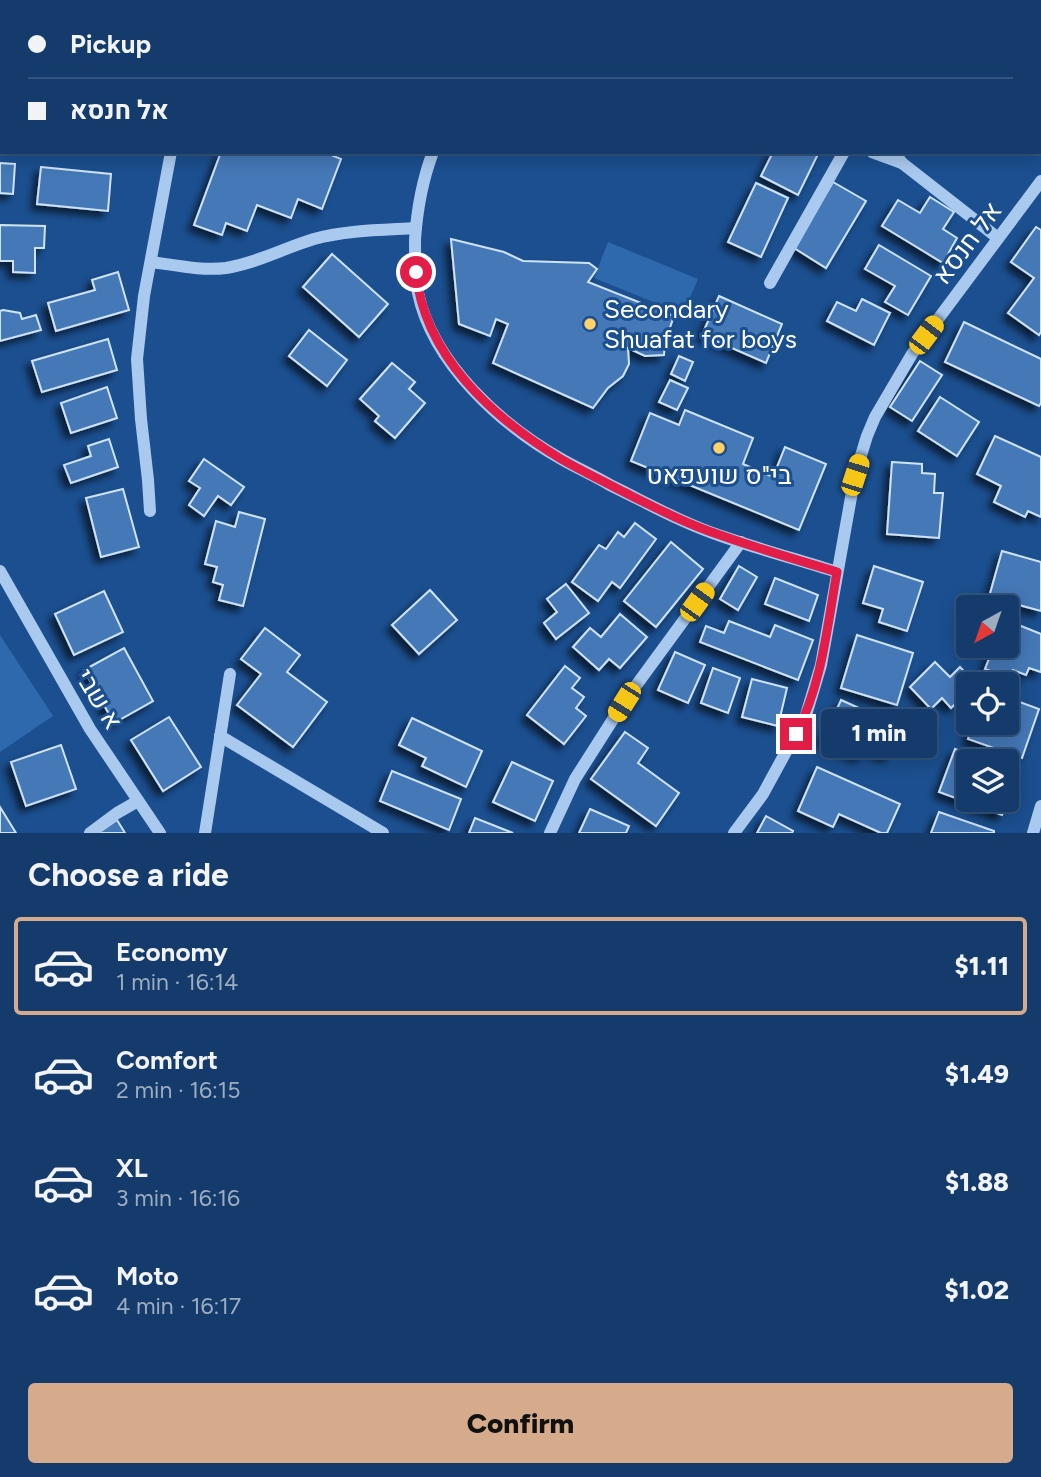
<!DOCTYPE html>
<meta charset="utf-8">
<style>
body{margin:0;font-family:Figtree,Heebo,sans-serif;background:#1d4271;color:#f1f3f6;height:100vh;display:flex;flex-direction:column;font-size:26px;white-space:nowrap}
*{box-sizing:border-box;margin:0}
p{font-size:23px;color:#9dadc1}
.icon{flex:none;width:38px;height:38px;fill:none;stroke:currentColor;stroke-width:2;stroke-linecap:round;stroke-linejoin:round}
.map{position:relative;height:833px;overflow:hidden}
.side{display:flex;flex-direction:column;background:#143b6b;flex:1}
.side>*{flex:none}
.hud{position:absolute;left:0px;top:0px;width:1041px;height:154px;box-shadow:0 4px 18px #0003,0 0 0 2px #33557e;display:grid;align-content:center;height:154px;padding:0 28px;background:#143b6b}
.needle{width:46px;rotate:220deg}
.buttons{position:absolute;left:956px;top:595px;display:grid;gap:14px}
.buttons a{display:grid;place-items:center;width:63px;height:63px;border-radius:7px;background:#143b6b;box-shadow:0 4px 18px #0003,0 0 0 2px #33557e;font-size:35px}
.end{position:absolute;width:32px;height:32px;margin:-16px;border:9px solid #e11d48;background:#fff;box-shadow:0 0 0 4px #fff}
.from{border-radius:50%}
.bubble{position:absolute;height:49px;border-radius:7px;background:#143b6b;box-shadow:0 4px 18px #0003,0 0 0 2px #33557e;font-size:23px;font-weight:800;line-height:49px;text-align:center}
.car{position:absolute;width:21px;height:42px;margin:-21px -10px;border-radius:9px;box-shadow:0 0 5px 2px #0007;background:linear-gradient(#f5c518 24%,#345 0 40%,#f5c518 0 76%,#345 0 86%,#f5c518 0)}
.hud b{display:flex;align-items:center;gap:24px;height:66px;font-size:26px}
.hud b+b{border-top:2px solid #33557e}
.hud i{width:18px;height:18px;background:#f1f3f6}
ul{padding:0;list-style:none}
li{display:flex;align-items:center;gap:21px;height:98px;margin:0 14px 10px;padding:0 14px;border:4px solid transparent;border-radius:7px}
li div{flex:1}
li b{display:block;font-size:26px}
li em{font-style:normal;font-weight:800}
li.active{border-color:#d6ab8b}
li>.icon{width:63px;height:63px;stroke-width:1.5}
h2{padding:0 28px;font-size:32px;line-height:84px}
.primary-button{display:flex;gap:14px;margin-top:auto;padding:14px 28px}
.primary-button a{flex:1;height:80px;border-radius:7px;background:#d6ab8b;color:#111;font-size:28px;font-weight:800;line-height:80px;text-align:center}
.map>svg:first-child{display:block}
.green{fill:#2e69ad}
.building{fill:#4478b7;stroke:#cfe3fa;stroke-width:2;filter:url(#shadow)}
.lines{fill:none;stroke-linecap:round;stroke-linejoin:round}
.minor{stroke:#a9c9ee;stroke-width:12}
.route{stroke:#e11d48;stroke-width:9}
.poi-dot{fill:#ffd166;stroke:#1b4f8f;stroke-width:2.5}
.labels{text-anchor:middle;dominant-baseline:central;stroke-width:6;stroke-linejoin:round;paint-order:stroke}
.street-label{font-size:26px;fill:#fff;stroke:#1b4f8f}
.poi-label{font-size:26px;fill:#fff;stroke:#1b4f8f;text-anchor:start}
</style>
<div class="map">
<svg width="1041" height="833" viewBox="0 0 1041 833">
<defs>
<filter id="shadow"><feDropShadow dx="-5.5" dy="5.5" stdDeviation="3.5" flood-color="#0009"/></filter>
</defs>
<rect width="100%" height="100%" fill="#1b4f8f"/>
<g class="green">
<polygon points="608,242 698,279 683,314 594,278"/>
<polygon points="0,635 53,716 0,752"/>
</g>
<g class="building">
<polygon points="260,0 335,0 334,2 262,2"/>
<polygon points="865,0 948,0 948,2 864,2"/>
<polygon points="221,152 324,152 341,159 322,209 298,199 291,218 257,205 247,231 226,223 222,235 194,225"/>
<polygon points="773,152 819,152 798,195 761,176"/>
<polygon points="0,163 15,164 13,194 0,193"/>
<polygon points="41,167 111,174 108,211 37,204"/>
<polygon points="833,182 866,201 826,268 794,248"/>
<polygon points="756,183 788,198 761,257 728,242"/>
<polygon points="930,197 954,212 943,229 957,238 943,263 882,226 898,200 920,213"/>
<polygon points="0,225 45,226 44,248 35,248 35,273 13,272 13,261 0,261"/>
<polygon points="1036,227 1041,230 1041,332 1039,335 1008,313 1034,278 1011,262"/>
<polygon points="451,239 504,252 523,261 589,263 597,269 588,282 674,316 665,342 664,355 645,356 628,348 629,364 623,376 608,388 593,408 493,363 508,324 496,319 490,336 459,324"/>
<polygon points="879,245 931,276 908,315 885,302 895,286 865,269"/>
<polygon points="332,254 388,304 359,337 303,287"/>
<polygon points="118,272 129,310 56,331 48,303 95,290 92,280"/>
<polygon points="719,296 782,324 766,363 702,335"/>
<polygon points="862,299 890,313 874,345 827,321 837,302 856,311"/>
<polygon points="3,310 20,313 22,319 36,315 41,330 0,341 0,311"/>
<polygon points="964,322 1041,359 1041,403 1039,406 945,362"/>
<polygon points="309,330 347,360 327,386 289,356"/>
<polygon points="108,339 117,370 42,392 32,361"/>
<polygon points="679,356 693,362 685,381 671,374"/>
<polygon points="920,361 942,375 912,421 890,407"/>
<polygon points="392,363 415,382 409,389 425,403 395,438 375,421 379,416 360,399"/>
<polygon points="670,380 688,388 677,410 659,402"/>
<polygon points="107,387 117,418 71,433 61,403"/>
<polygon points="940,397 979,422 957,456 918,431"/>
<polygon points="685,410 753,438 743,464 773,477 785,447 826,464 799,530 631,461 650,413 679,425"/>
<polygon points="995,436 1041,457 1041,517 1028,511 1025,517 994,502 1001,486 977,474"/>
<polygon points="109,439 118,467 71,483 64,465 91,456 88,446"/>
<polygon points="204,459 244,487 231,505 218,496 204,516 189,505 200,488 189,481"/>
<polygon points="892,462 922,464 922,473 935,474 934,493 943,493 939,538 887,534"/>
<polygon points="123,489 139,547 101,557 86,498"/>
<polygon points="239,512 265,519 243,606 219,600 223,585 213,582 217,567 205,564 216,521 235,527"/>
<polygon points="635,523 656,539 620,588 612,582 598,601 572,582 599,545 606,549 618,532 624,537"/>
<polygon points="671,542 703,569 656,627 624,601"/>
<polygon points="1002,551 1041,562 1041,611 989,597"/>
<polygon points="739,566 757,577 738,610 720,599"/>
<polygon points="874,566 923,582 907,631 879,622 883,609 863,603"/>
<polygon points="775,578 818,595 809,621 765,604"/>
<polygon points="566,584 589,613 556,639 544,623 557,612 547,599"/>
<polygon points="430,590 457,620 419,654 392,625"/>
<polygon points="104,591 123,632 74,655 55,614"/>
<polygon points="620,614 647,637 620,668 609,659 599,670 573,647 590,628 601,637"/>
<polygon points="1006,620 1041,634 1041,672 1029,668 1026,675 1013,670 1010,678 985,669 994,646 1006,646"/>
<polygon points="729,621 770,637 775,625 813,640 798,680 700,642 706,626 724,633"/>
<polygon points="265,628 300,655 287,672 327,702 293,747 237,705 261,674 241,659"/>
<polygon points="857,635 913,653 897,705 841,688"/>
<polygon points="124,648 153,701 114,723 84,670"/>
<polygon points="675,652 705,665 688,703 658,690"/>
<polygon points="935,662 950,677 960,667 976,684 968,684 968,692 951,708 942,698 931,709 910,687"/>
<polygon points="565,666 580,678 572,688 584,697 576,708 586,716 564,744 527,715"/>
<polygon points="713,668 740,678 728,713 701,703"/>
<polygon points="752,679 787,688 778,726 742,717"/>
<polygon points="1006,697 1039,709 1022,758 968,739 974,723 1006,723"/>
<polygon points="841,700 901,727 888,757 865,747 860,757 823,740"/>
<polygon points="169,717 201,767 163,791 131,740"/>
<polygon points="412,718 482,751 466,787 422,766 426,758 399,745"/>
<polygon points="625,732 648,748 638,763 679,793 656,826 591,779"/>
<polygon points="61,745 76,789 26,806 11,762"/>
<polygon points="955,749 988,761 968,761 968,800 1006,800 1006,768 1017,772 1002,815 939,792"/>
<polygon points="512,762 553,781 535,821 493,802"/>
<polygon points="817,767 900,804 887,833 881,833 839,814 833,827 798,811"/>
<polygon points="392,771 461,799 449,830 380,801"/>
<polygon points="0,807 16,833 0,833"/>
<polygon points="590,809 629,826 626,833 579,833"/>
<polygon points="939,812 994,831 994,833 931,833"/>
<polygon points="766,816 793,831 792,833 757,833"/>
<polygon points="475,818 513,833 469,833"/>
<polygon points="117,820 125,833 98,833"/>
</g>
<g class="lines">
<g class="minor">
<polyline points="814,0 816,2"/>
<polyline points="573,2 578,0"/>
<path d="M433,152C422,181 417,209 415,240C415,257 415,276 418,293C433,364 502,426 563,460C579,469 595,476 610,485C647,503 682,523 721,536C759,549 799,560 837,572"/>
<polyline points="872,152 902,163"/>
<polyline points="894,152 902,163 998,238"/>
<path d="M151,262C175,265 201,271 226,268C257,263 284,248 314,239C347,230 382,230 416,228"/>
<polyline points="770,283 844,152"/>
<polyline points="150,511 148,480 141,419 137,359 144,296 171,152"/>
<polyline points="0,571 90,729 160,833"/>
<polyline points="220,736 383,833"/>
<polyline points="90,833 117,813 138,801"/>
<polyline points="205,833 230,674"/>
<polyline points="550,833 575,779 624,702 741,542"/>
<polyline points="734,833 763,794 806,715 821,665 855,475 867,436 875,417 912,354 1041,181"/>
<polyline points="1033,833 1041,806"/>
</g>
</g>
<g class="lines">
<path class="route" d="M416,272C424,356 493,418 561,459C580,470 599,479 618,489C652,506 684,523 720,535C759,549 798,560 837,572C827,627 822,684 796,734"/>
</g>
<g class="poi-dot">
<circle cx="590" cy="324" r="7"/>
<circle cx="719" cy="448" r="7"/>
</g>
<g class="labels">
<g class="street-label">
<text transform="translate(967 243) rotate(-53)">אל חנסא</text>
<text transform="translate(99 699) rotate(59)">א שבי</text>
</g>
<g class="poi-label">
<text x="604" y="309">Secondary<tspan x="604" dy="30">Shuafat for boys</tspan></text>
<text x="719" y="475" text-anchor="middle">בי"ס שועפאט</text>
</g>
</g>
</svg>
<div class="buttons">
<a><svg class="needle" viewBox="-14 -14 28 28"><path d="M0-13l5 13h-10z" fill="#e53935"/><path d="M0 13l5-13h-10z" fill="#9dadc1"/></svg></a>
<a><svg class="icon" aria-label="locate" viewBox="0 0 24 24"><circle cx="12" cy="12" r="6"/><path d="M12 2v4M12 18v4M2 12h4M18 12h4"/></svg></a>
<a><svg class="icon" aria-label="layers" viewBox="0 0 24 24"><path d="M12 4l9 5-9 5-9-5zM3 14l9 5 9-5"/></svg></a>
</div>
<i class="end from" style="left:416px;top:272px"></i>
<i class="end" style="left:796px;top:734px"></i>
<div class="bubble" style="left:821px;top:709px;width:116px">1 min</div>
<i class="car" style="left:926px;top:335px;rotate:37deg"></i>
<i class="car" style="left:855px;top:475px;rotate:18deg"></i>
<i class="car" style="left:697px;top:602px;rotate:36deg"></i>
<i class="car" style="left:624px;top:702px;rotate:212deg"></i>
<div class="hud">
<b><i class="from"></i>Pickup</b>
<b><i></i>אל חנסא</b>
</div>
</div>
<section class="side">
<h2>Choose a ride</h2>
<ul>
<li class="active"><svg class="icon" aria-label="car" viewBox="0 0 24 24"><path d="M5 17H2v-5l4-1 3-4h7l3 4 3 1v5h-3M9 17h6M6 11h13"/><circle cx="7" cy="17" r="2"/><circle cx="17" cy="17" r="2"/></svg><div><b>Economy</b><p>1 min · 16:14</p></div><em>$1.11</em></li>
<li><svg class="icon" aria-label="car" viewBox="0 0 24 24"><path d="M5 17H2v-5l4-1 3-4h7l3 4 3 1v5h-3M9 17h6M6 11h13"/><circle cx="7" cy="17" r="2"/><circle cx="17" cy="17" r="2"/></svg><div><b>Comfort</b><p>2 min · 16:15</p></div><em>$1.49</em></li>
<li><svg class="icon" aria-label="car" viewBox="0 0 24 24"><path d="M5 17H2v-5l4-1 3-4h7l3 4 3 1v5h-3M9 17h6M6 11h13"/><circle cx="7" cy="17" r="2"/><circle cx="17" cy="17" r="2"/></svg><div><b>XL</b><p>3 min · 16:16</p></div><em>$1.88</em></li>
<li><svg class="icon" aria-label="car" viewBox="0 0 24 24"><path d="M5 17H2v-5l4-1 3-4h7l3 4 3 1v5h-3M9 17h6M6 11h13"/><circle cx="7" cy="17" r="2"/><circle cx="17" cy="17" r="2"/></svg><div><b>Moto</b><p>4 min · 16:17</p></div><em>$1.02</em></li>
</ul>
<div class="primary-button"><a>Confirm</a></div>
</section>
